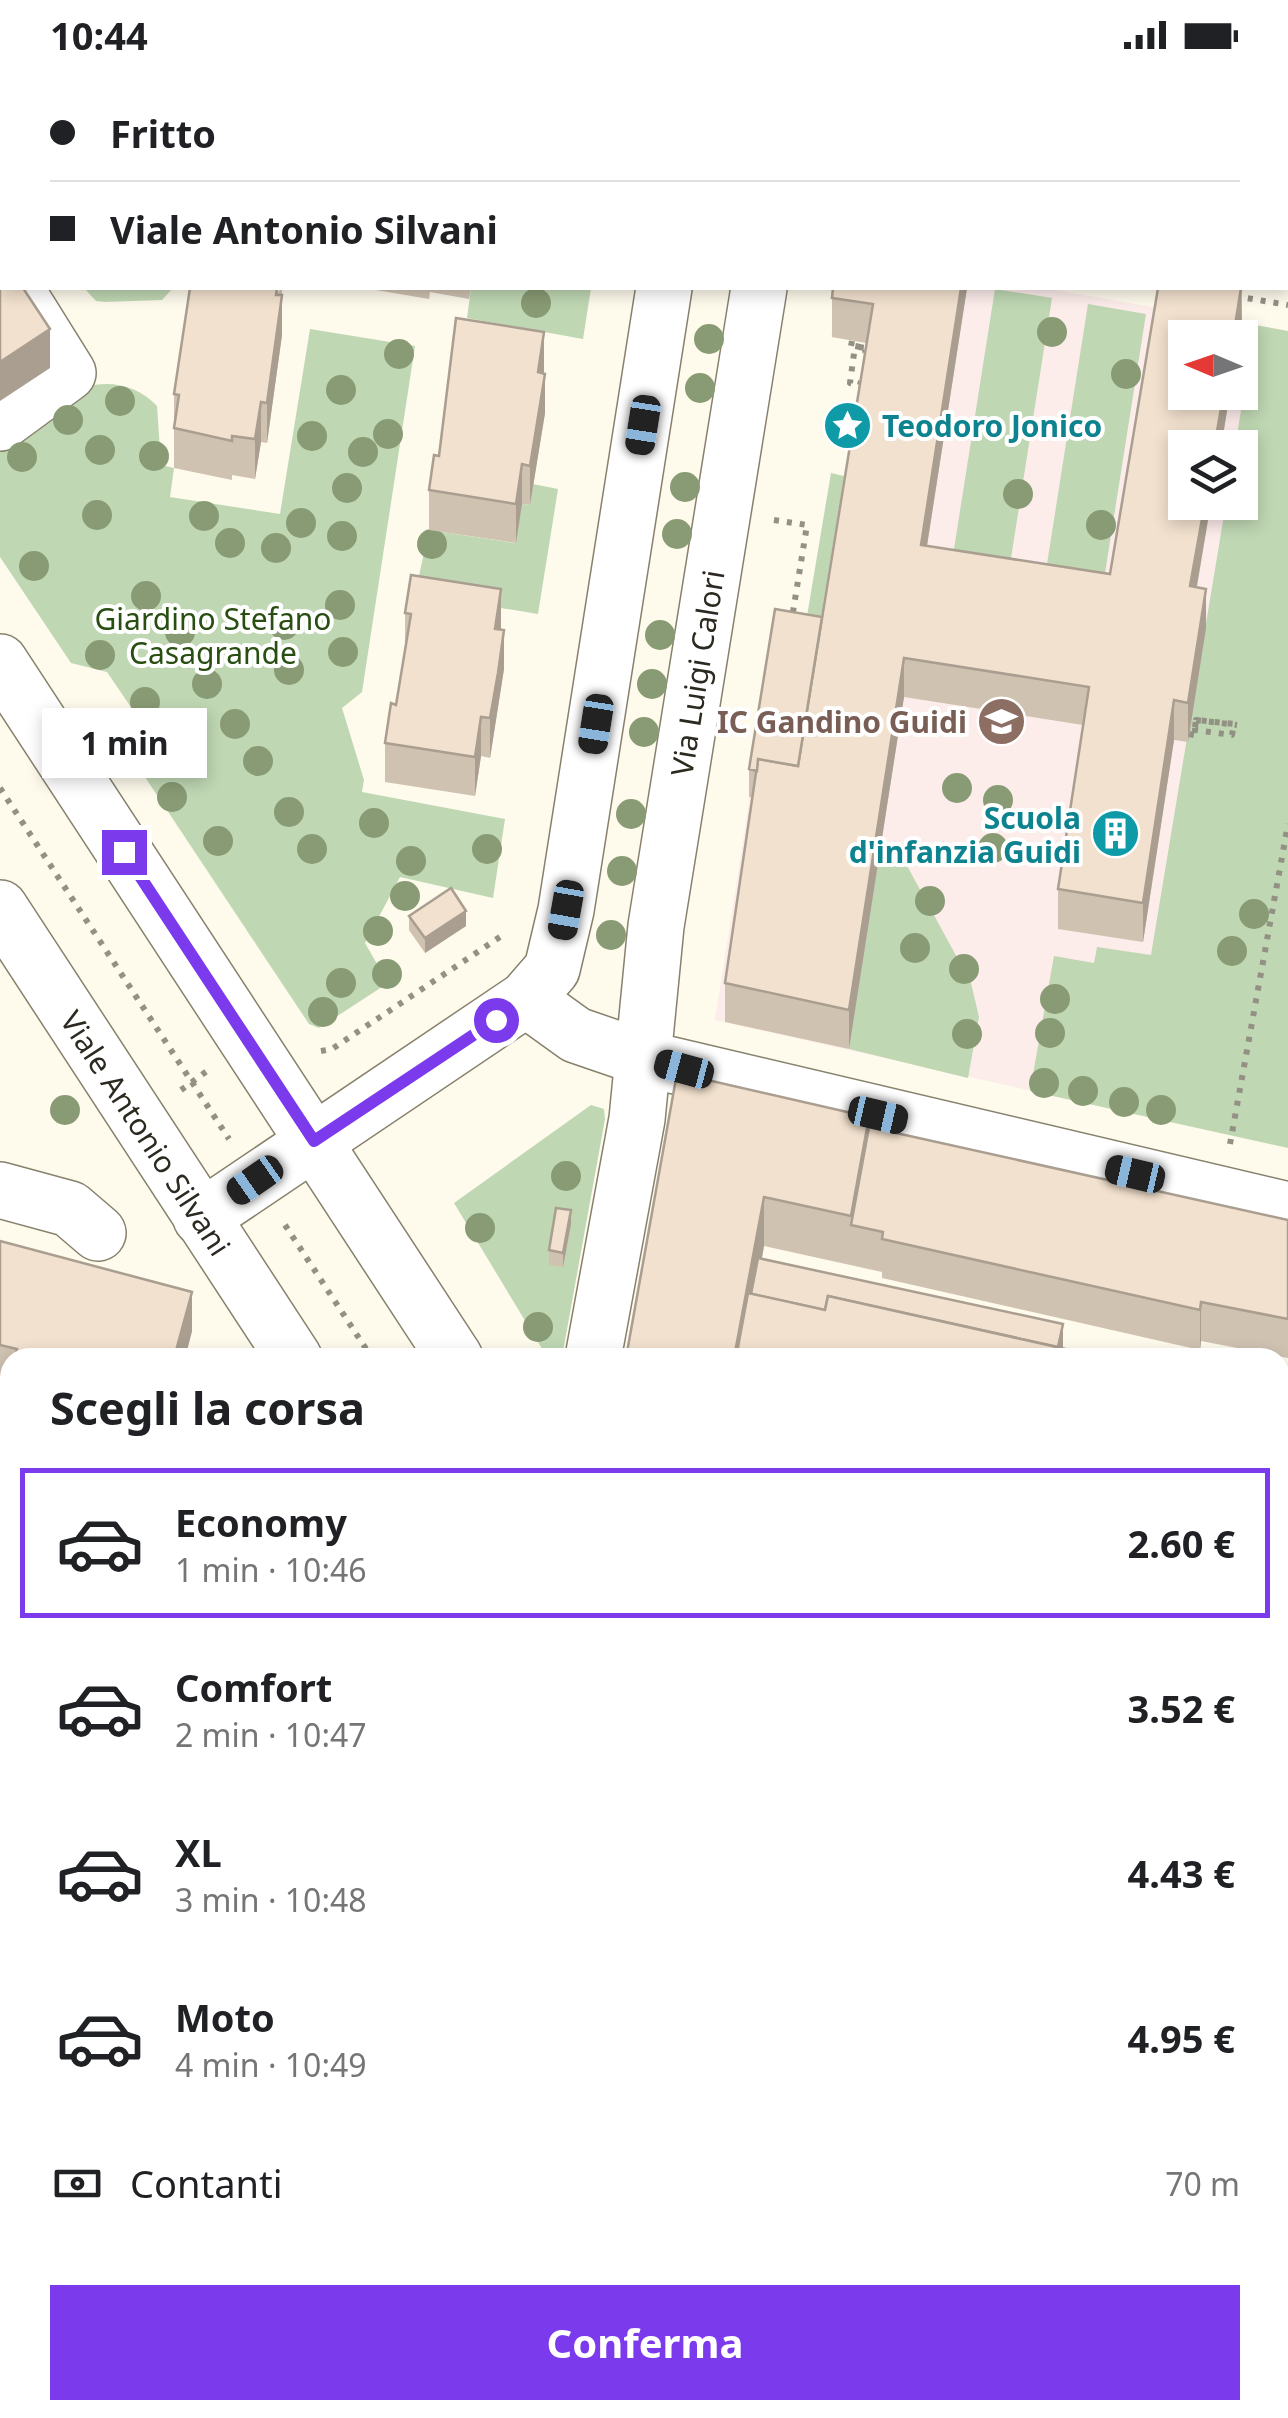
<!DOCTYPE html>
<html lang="it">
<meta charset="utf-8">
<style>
body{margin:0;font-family:"Noto Sans",sans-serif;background:#f2f2f2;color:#202124;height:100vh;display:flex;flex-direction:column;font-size:38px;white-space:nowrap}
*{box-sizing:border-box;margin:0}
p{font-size:32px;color:#757577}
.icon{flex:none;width:55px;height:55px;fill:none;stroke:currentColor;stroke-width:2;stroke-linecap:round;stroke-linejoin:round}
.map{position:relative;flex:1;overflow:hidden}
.details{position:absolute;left:0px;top:1278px;width:1290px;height:1072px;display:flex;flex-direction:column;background:#fff;border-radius:30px 30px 0 0;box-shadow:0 5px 15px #0003}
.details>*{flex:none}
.top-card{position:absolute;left:0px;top:0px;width:1290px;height:220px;box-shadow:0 5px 15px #0003;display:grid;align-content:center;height:220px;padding:0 50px;background:#fff}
.needle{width:65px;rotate:272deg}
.buttons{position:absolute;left:1168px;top:250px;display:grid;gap:20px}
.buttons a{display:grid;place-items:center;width:90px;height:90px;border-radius:0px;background:#fff;box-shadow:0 5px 15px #0003;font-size:50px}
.end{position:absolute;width:45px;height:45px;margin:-22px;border:12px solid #7c3aed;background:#fff;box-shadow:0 0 0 5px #fff}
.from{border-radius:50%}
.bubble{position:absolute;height:70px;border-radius:0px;background:#fff;box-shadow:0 5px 15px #0003;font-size:32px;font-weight:700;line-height:70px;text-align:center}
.car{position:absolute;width:30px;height:60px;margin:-30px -15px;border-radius:12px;box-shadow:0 0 8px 2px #0007;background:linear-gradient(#222 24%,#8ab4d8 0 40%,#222 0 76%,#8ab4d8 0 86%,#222 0)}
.top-card b{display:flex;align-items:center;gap:35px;height:95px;font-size:38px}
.top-card b+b{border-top:2px solid #e0e0e0}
.top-card i{width:25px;height:25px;background:#202124}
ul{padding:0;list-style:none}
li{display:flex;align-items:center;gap:30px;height:150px;margin:0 20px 15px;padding:0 30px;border:5px solid transparent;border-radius:0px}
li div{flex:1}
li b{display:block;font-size:38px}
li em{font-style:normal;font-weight:700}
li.on{border-color:#7c3aed}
li>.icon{width:90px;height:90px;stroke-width:1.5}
h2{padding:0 50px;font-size:45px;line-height:120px}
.pay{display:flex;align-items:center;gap:25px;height:110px;padding:0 50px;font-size:38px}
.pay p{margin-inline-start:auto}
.action{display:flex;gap:20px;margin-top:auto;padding:20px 50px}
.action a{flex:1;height:115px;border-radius:0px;background:#7c3aed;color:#fff;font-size:40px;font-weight:700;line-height:115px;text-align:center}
.status{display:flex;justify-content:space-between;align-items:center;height:70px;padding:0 50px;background:#fff;direction:ltr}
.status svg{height:28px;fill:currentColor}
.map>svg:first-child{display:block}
.education{fill:#fcecea;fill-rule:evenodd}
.green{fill:#bfd7b3}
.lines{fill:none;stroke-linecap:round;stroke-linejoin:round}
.minor-casing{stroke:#87816c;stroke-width:58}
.major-casing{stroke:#87816c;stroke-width:58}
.path{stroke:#939084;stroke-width:6;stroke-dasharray:5 8;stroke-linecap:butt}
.minor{stroke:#fff;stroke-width:55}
.major{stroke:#fff;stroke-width:55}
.tree{fill:#899b74}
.wall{fill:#d0c2b1}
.shaded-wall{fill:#a99e90}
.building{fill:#f2e1ce;stroke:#a99e90;stroke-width:2.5}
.route{stroke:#7c3aed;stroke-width:12}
.labels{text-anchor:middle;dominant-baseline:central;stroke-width:8;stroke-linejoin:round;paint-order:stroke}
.culture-label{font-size:30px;font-weight:bold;fill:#0d838f;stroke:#fff;text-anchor:start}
.park-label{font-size:30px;fill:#294e11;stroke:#fff}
.street-label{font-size:30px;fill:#2b2920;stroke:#fff}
.education-label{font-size:30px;font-weight:bold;fill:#785e54;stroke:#fff;text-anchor:end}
</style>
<div class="status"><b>10:44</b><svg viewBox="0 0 49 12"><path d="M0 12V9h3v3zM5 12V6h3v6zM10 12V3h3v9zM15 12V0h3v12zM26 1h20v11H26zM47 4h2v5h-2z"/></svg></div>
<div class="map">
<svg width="1288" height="2348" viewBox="0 0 1288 2348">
<rect width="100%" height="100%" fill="#fefaec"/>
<path class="education" d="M840,218H1044L1288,261L1171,1052L715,950L775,567L823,575L872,274L831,267ZM1185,268H1240V322H1185ZM1185,378H1240V432H1185Z"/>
<g class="green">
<polygon points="84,218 173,218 162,230 105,232 96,231"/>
<polygon points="471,218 591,218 583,269 467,248"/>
<polygon points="995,219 1052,228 1008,507 951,498"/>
<polygon points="1088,234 1146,244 1102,522 1044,513"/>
<polygon points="1255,255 1288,261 1288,1078 1030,1021 1054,886 1094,893 1097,877 1151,885 1226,433 1240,432 1240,378 1235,377"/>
<path d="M310,259L415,276L362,622L342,638L364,710L362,722L505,749L493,828L400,807L365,873L388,913L319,958L309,954L145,707L152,668L107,602L71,593L0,487V375L89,316C113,310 140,317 157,336L161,395L174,398L170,427L280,444Z"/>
<polygon points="831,403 844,406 818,566 804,564"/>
<polygon points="533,414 558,419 538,544 415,524 429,460 515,473 522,434 530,435"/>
<polygon points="879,782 906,794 971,913 979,947 968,1008 849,979"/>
<polygon points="591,1035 604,1039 605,1049 562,1287 547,1287 454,1133"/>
<polygon points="1288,1888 1288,1946 1280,1951 1280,1894"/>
<polygon points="0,1925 10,1928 10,1973 0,1970"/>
<polygon points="1288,1975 1288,2056 1280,2059 1280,1980"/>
<polygon points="0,2275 10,2278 10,2340 131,2340 160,2348 0,2348"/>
<polygon points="440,2340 599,2340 587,2348 438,2348"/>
</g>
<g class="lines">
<defs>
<g id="minor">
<polyline points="699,2 700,0"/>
<polyline points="802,2 802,0"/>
<polyline points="0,22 2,11"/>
<polyline points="0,353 68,303 15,218"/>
<polyline points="526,929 576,965 646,989 1288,1140"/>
<polyline points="0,1120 70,1139 98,1163"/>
<polyline points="201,1148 526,929 552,899 566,840 664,218"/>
<polyline points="593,1288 637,1049 656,856 759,218"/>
</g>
<g id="major">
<polyline points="0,592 455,1288"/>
<polyline points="0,838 294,1288"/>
<polyline points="981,2340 986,2348"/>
<polyline points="1144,2340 1150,2348"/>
</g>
</defs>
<use href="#minor" class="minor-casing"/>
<use href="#major" class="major-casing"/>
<g class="path">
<polyline points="1235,226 1288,235"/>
<polyline points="852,271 851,276 866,278 865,284"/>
<polyline points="861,311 860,315 850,313 855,276 866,278 865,283"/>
<polyline points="774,450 807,455 792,548"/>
<polyline points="1189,664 1194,665 1196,650 1234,654 1232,665 1195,660 1196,650 1237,655"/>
<polyline points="0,718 229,1069"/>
<polyline points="321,981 332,979 503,865"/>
<polyline points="181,1020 207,1001"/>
<polyline points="1230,1074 1288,754"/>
<polyline points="285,1155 372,1288"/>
<polyline points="1060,2340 1065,2348"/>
<polyline points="401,2348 403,2340"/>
</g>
<use href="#minor" class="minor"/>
<use href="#major" class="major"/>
</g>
<g class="tree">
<circle cx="536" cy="233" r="15"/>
<circle cx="1052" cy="262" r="15"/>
<circle cx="709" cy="269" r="15"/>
<circle cx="399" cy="284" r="15"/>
<circle cx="1126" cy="304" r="15"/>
<circle cx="700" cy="318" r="15"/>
<circle cx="341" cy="320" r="15"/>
<circle cx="120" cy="331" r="15"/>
<circle cx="68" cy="350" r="15"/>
<circle cx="388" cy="364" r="15"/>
<circle cx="312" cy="366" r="15"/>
<circle cx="100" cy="380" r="15"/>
<circle cx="363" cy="382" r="15"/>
<circle cx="154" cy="386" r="15"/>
<circle cx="22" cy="387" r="15"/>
<circle cx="685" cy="417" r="15"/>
<circle cx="347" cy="418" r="15"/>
<circle cx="1018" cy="424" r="15"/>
<circle cx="97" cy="445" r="15"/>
<circle cx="204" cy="446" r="15"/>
<circle cx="301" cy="453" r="15"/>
<circle cx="1101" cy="455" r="15"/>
<circle cx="677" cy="464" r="15"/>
<circle cx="342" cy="466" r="15"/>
<circle cx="230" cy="473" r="15"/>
<circle cx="432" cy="474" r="15"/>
<circle cx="276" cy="478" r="15"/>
<circle cx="34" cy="496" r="15"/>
<circle cx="146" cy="526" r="15"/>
<circle cx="340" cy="535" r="15"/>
<circle cx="284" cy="555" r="15"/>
<circle cx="180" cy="562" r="15"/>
<circle cx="660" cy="565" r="15"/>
<circle cx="343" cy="582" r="15"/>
<circle cx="100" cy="585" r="15"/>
<circle cx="289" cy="600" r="15"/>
<circle cx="207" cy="614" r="15"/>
<circle cx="652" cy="614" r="15"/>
<circle cx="145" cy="632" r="15"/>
<circle cx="235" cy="654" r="15"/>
<circle cx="644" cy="662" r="15"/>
<circle cx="170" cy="670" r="15"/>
<circle cx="258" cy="691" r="15"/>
<circle cx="957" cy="718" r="15"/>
<circle cx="172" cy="727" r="15"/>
<circle cx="998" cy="730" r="15"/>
<circle cx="289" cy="742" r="15"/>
<circle cx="631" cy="744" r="15"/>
<circle cx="374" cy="753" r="15"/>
<circle cx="218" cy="771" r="15"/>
<circle cx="993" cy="778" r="15"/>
<circle cx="312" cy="779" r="15"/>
<circle cx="487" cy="779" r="15"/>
<circle cx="411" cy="791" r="15"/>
<circle cx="622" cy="801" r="15"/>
<circle cx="405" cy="826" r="15"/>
<circle cx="930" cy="831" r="15"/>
<circle cx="1254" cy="844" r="15"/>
<circle cx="378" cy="861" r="15"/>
<circle cx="611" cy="865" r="15"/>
<circle cx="915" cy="878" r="15"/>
<circle cx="1232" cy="881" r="15"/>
<circle cx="964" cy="899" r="15"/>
<circle cx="387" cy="904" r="15"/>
<circle cx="341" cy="913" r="15"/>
<circle cx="1055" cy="929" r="15"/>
<circle cx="323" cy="942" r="15"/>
<circle cx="1050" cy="963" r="15"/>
<circle cx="967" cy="964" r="15"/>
<circle cx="1044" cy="1013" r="15"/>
<circle cx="1083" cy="1021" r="15"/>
<circle cx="1124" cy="1032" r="15"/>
<circle cx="65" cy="1040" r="15"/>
<circle cx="1161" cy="1040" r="15"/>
<circle cx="566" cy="1106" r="15"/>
<circle cx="480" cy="1158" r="15"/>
<circle cx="538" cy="1257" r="15"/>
</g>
<g class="wall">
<polygon points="468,0 634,0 634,2 482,2"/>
<polygon points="858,0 1288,0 1288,166 1288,2 857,2"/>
<polygon points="282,218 282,265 267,373 261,372 255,409 232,405 232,410 174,398 174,324"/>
<polygon points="364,218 471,218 469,229 430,222 429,229"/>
<polygon points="833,218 967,218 927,476 1110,504 1158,218 1242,218 1242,256 1240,268 1185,268 1185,322 1230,322 1221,378 1185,378 1185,432 1211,432 1197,517 1206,519 1206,558 1188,672 1174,670 1143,872 1058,859 1058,819 1083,655 904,627 849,979 725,952 725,913 753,728 749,727 749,699 775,539 822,547 866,273 832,267 832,228"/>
<polygon points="544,304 545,343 530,435 522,434 516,473 429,460 429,420 439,386"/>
<polygon points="405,543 501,559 504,599 490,688 481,686 475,726 385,712 385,673 396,635 405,582"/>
<polygon points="409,846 466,856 425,883 409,860"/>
<polygon points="677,1003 869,1057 1288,1150 1288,1288 1201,1271 1200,1280 882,1208 882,1202 764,1176 762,1189 626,1288"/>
<polygon points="571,1154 563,1197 549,1195 549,1180"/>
<polygon points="0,1171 192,1261 185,1288 10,1288 10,1317 0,1314"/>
<polygon points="0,1426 10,1428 10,1782 0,1780"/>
<polygon points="0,1807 10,1809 10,1928 0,1925"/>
<polygon points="0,2026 10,2028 10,2186 0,2183"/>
<polygon points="1280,2107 1288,2119 1288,2348 1280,2340"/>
<polygon points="805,2340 948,2340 954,2348 810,2348"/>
</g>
<g class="shaded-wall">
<polygon points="961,218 967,218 921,514 921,475"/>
<polygon points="1241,218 1242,256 1240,268 1233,268"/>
<polygon points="282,225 282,265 267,373 267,333"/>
<polygon points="50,259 50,298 0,331 0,292"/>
<polygon points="544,262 544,301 538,342 538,302"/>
<polygon points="545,304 545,343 530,435 530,396"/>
<polygon points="1224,322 1230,322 1221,378 1214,378"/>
<polygon points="261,332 261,372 255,409 255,369"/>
<polygon points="522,394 522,434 516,473 516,434"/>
<polygon points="1205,432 1211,432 1190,556 1190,516"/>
<polygon points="501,519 501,559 495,559"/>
<polygon points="1206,519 1206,558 1188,672 1188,633"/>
<polygon points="504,560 504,599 490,688 490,648"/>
<polygon points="904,588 904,627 849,979 849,940"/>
<polygon points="1174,630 1174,670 1143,872 1143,833"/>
<polygon points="481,647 481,686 475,726 475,687"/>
<polygon points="466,841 466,856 425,883 425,868"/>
<polygon points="764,1127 764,1176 743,1288 734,1288"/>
<polygon points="571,1140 571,1154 563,1197 563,1183"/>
<polygon points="192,1222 192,1261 185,1288 174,1288"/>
<polygon points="1201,1232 1201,1271 1200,1280 1200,1240"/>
<polygon points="1063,1254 1063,1282 1056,1288"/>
<polygon points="10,1522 10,1584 0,1621 0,1559"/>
<polygon points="1288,1840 1288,1889 1280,1894 1280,1845"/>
<polygon points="373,2340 386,2340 384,2348 371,2348"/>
<polygon points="728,2340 786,2340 775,2348 716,2348"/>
</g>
<g class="building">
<polygon points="858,0 1051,0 1054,2 857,2"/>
<polygon points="1060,0 1288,0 1288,74 1288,2 1063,2"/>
<polygon points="2,196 2,218 23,218 50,259 0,292 0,198"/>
<polygon points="190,218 277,218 276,225 282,225 267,333 261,332 255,369 232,366 232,371 174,358 179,325 174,324"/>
<polygon points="833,218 961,218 921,475 1110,504 1158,218 1241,218 1233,268 1185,268 1185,322 1224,322 1214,378 1185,378 1185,432 1205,432 1190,516 1206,519 1188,633 1174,630 1143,833 1058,819 1089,617 904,588 849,940 725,913 758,689 798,696 873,234 832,228"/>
<polygon points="456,248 544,262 538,302 545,304 530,396 522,394 516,434 429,420 434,385 439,386"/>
<polygon points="411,505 501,519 495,559 504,560 498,603 490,648 481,647 475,687 385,673 391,633 396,635 411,544 405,543"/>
<polygon points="775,539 822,547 798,696 758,689 757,701 749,699"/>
<polygon points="451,818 466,841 425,868 409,846"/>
<polygon points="677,1003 869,1047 851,1146 764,1127 734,1288 626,1288"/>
<polygon points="869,1057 1288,1150 1288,1249 1201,1232 1200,1240 882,1169 883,1162 851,1155"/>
<polygon points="556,1138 571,1140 563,1183 549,1180"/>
<polygon points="0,1171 192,1222 174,1288 15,1288 17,1279 0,1275"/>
<polygon points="758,1188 1063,1254 1058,1277 828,1226 825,1240 751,1224"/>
<polygon points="748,1223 825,1240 828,1226 1106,1288 736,1288"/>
<polygon points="1284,1331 1288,1331 1288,1840 1280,1845 1280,1355"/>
<polygon points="0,1426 10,1428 10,1522 0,1559"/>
<polygon points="0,1584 10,1587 10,1720 0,1718"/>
<polygon points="0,1807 10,1809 10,1900 0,1898"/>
<polygon points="0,2026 10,2028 10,2137 0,2134"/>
<polygon points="1280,2107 1288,2119 1288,2296 1280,2283"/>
<polygon points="1288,2319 1288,2348 1243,2348 1255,2340 1280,2340 1280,2324"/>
<polygon points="269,2340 373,2340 371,2348 267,2348"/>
<polygon points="613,2340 728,2340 716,2348 601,2348"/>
<polygon points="831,2340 948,2340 954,2348 836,2348"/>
</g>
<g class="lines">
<polyline class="route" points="124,782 314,1071 496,950"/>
</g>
<defs>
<symbol id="sight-disc" viewBox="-11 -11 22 22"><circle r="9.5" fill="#0f9aa8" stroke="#fff"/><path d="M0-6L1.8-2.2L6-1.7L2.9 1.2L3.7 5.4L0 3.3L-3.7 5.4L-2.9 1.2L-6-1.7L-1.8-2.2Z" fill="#fff"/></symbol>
<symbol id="school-disc" viewBox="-11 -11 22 22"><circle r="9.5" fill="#8d6e63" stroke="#fff"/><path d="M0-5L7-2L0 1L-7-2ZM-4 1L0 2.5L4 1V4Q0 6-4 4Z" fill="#fff"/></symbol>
<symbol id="building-disc" viewBox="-11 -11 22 22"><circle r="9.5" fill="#0f9aa8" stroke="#fff"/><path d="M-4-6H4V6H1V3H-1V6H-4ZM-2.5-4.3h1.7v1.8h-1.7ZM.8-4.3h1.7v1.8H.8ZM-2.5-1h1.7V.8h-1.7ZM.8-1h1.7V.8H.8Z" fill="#fff"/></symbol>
</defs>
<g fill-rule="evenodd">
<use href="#sight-disc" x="820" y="328" width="55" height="55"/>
<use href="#school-disc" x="974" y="624" width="55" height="55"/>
<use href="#building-disc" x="1088" y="736" width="55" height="55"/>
</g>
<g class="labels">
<g class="culture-label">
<text x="882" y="355">Teodoro Jonico</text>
<text x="1081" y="747" text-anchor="end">Scuola<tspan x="1081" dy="34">d'infanzia Guidi</tspan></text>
</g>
<g class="park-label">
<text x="213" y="548">Giardino Stefano<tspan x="213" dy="34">Casagrande</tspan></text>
</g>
<g class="street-label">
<text transform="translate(697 603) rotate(-81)">Via Luigi Calori</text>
<text transform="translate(146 1063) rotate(57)">Viale Antonio Silvani</text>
</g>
<g class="education-label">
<text x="967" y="651">IC Gandino Guidi</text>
</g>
</g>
</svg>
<div class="buttons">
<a><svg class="needle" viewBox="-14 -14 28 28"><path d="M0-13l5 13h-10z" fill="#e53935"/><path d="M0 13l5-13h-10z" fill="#757577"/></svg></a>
<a><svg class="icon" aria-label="layers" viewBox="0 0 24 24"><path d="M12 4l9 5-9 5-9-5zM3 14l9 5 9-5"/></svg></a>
</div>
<i class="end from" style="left:496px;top:950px"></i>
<i class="end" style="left:124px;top:782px"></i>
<div class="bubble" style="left:42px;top:638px;width:165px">1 min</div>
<i class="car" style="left:643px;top:355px;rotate:189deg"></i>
<i class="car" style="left:596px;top:654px;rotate:189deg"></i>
<i class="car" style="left:566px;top:840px;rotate:190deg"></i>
<i class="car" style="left:684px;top:999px;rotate:285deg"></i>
<i class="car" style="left:878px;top:1045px;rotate:103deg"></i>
<i class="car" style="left:1135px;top:1104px;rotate:283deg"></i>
<i class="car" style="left:255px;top:1110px;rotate:235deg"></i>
<div class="top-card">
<b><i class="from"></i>Fritto</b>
<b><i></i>Viale Antonio Silvani</b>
</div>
<section class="details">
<h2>Scegli la corsa</h2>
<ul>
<li class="on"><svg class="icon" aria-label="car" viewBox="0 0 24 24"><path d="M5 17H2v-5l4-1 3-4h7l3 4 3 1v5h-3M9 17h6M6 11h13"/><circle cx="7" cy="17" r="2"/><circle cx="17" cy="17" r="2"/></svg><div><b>Economy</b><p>1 min · 10:46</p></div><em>2.60 €</em></li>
<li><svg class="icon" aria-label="car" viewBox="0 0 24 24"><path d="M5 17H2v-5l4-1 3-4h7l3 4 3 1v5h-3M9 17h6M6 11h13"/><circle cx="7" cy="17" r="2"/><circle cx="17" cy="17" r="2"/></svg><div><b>Comfort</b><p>2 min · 10:47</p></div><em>3.52 €</em></li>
<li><svg class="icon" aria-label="car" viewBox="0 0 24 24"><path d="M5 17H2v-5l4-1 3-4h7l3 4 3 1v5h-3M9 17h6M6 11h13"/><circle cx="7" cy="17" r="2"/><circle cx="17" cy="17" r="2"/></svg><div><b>XL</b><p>3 min · 10:48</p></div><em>4.43 €</em></li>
<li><svg class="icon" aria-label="car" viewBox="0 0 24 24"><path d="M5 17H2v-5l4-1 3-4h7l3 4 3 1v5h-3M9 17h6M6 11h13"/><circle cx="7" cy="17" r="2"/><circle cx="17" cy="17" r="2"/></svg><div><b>Moto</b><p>4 min · 10:49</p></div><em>4.95 €</em></li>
</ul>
<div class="pay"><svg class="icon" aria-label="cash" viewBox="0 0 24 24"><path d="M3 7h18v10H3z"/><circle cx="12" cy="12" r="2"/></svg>Contanti<p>70 m</p></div>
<div class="action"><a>Conferma</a></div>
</section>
</div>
